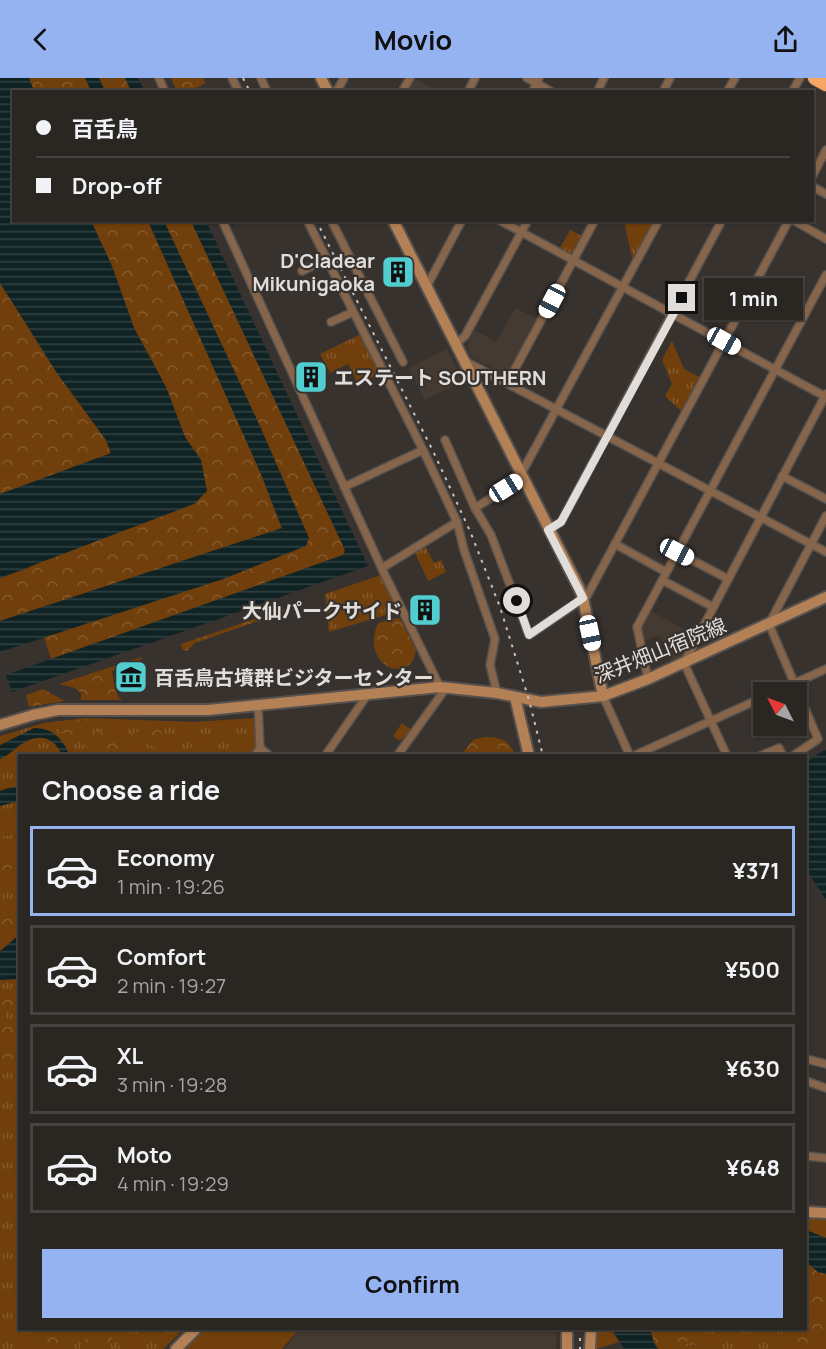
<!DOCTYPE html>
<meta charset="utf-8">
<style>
body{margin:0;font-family:Manrope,"Noto Sans JP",sans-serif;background:#322e2a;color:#f1f3f6;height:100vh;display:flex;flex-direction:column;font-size:22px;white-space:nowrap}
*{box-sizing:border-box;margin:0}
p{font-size:20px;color:#a5a5a5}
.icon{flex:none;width:33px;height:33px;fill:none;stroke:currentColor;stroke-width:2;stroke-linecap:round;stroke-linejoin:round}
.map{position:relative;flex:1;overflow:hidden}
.sheet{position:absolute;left:18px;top:676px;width:789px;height:576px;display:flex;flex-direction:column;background:#2a2622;border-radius:0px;box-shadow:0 2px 4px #0004,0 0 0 2px #464340}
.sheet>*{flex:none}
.banner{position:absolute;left:12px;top:12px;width:802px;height:132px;border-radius:0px;box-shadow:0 2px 4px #0004,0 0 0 2px #464340;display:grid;align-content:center;height:132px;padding:0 24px;background:#2a2622}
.needle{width:39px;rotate:312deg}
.controls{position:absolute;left:753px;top:604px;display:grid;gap:12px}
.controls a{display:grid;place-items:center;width:54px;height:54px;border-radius:0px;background:#2a2622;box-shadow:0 2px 4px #0004,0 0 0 2px #464340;font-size:30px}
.end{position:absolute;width:27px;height:27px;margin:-14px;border:8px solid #e1ddda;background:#111;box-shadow:0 0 0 3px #111}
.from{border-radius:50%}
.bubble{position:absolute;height:42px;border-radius:0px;background:#2a2622;box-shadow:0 2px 4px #0004,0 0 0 2px #464340;font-size:20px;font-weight:700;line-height:42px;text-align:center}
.car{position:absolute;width:18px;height:36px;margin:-18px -9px;border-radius:8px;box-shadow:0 0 4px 2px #0007;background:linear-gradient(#fff 24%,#345 0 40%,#fff 0 76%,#345 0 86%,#fff 0)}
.banner b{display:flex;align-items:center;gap:21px;height:57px;font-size:22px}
.banner b+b{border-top:2px solid #464340}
.banner i{width:15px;height:15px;background:#f1f3f6}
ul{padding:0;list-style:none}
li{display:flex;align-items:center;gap:18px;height:90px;margin:0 12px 9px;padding:0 12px;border:3px solid #464340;border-radius:0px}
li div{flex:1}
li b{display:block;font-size:22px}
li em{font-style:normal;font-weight:700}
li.selected{border-color:#95b2f1}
li>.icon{width:54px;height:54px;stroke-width:1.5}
h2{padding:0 24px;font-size:27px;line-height:72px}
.primary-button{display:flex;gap:12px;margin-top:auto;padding:12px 24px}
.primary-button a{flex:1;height:69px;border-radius:0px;background:#95b2f1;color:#111;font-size:24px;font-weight:700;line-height:69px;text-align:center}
header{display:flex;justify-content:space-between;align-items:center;height:78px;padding:0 24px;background:#95b2f1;color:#111;font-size:27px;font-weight:700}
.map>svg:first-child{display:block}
.built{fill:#453a31}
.grass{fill:url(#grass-tufts)}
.forest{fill:url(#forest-crowns)}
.garden{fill:#713f0b}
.water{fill:url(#water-rules)}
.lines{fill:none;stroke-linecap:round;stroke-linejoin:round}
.street-casing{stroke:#56514d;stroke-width:10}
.secondary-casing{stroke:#56514d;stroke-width:14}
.highway-casing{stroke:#56514d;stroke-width:16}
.street{stroke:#86654b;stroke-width:7}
.secondary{stroke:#b48056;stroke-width:10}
.highway{stroke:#f7a763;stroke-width:14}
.rail{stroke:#c5c1be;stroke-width:2;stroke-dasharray:3 6;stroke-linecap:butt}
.route{stroke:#e1ddda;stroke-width:8}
.labels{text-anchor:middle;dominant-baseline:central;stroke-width:4.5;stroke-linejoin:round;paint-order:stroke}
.poi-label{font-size:20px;font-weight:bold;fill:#e1ddda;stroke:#38322e;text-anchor:end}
.street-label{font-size:20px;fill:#e1ddda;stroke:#38322e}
</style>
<header><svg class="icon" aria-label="back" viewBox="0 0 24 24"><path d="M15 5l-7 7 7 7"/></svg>Movio<svg class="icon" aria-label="share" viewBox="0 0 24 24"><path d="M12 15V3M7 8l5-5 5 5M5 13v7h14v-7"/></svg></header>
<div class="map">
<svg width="826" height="1271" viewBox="0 0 826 1271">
<defs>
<pattern id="grass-tufts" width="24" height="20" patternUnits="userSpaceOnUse" patternTransform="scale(1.5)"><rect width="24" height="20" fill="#713f0b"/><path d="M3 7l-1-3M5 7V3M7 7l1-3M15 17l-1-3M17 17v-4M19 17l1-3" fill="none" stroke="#855a2e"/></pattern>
<pattern id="forest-crowns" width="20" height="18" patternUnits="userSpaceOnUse" patternTransform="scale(1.5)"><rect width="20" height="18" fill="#713f0b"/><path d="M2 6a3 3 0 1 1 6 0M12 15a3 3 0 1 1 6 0" fill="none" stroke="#855a2e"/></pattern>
<pattern id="water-rules" width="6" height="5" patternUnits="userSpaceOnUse" patternTransform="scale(1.5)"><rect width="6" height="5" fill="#102324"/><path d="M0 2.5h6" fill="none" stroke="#324243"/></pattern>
</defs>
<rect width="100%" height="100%" fill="#38322e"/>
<g class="built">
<polygon points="413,0 437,12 436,14 406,14"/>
<polygon points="516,230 537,241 507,298 472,279 467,269 474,252 496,264"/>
<polygon points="447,271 463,303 425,322 409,290"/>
<polygon points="649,532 695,557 683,579 672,584 660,559 657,558 643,563 640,547"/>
<polygon points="300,1251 557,1251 556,1271 284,1271"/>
</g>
<g class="grass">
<polygon points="624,143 644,143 653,147 633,184"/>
<polygon points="570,152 582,158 572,177 560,170"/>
<polygon points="361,256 381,295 358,306 348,286 330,295 320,276"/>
<polygon points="672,263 684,291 701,300 687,327 685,325 681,333 665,318 672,306 662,282"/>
<polygon points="424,466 434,485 441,482 446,494 428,503 414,473"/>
<polygon points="381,497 399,533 329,554 325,516"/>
<polygon points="86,640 193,644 255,640 256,668 249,678 20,678 20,1251 184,1251 163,1271 0,1271 0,658 44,645"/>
<polygon points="806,1139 826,1141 826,1160 806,1152"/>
<polygon points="598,1251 611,1251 619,1264 596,1271"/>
<polygon points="691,1251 786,1251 778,1271 708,1271 706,1267 684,1268"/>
</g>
<g class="forest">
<polygon points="29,0 85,0 91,13 34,13"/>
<polygon points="99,0 125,0 131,13 105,13"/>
<polygon points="171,0 203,0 205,5 192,13 177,13"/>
<polygon points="91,143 148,143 261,396 282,451 0,543 0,500 28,490 201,382 185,359 166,309 134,250 112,188"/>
<polygon points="164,143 191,143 345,472 343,477 51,581 44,559 223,501 306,467"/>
<polygon points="0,205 57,295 106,362 111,376 0,416"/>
<polygon points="293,528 284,534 195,565 187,573 182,571 181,566"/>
<path d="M398,540L401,542L416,572C411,609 359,588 378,545Z"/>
<path d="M141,579L142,581L112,593C114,603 113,615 122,622H81V615L75,610L59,606Z"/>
<polygon points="43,611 65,623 29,629 26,617"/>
<polygon points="86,641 89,646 86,653 76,660 61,654 53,644"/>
<path d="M149,649L160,650C163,656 162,665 158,670L141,665L118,673L114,678H89L86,666V656C102,647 105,656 120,657C130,658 139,653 149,649Z"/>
<path d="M485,659C501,659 510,662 515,678H460L474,661Z"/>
<polygon points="194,668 202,674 203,678 174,678"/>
<polygon points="0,743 19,748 19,756 0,759"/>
<polygon points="0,774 19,777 19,786 0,795"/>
<polygon points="0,822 6,824 20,823 19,851 0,862"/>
<polygon points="5,914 13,914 19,918 19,931 12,929 4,935 6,945 12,947 19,941 19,991 9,990 0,984 0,917"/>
<polygon points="806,1184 818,1193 826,1196 826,1271 778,1271 786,1251 806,1251"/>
<polygon points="33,1251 75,1251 75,1253 62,1271 29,1271"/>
<polygon points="90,1251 116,1251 107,1271 80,1271"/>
<polygon points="650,1251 691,1251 685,1268 706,1267 708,1271 658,1271 654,1265"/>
<polygon points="125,1257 139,1271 121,1271 119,1266"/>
</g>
<g class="garden">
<polygon points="402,645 412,652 400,663 393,658"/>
<polygon points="206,1251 299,1251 282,1271 185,1271"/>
</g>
<g class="water">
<polygon points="0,0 29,0 34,13 14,14 14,142 91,143 112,188 134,250 166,309 185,359 201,382 207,413 194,426 0,500 0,416 111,375 106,362 57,295 0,205"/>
<polygon points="85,0 99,0 105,13 91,13"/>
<polygon points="125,0 138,0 145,13 131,13"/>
<polygon points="148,143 164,143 259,346 309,460 306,468 223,501 0,574 0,543 282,450 261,396"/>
<polygon points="191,143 206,143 368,488 12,614 6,597 343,477 345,472"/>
<path d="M34,650C53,650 63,661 70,678H62C55,657 36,655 20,667C13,672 8,678 0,681V667Z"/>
<polygon points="826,671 826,822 806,791 806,684"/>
<polygon points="15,709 19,711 19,723 0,728 0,713 8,710"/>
<polygon points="19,857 19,901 0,902 0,873"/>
<polygon points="806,1152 826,1160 826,1196 818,1194 806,1184"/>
<polygon points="612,1251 650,1251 654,1265 658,1271 624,1271"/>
</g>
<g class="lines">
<defs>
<g id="street">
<polyline points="159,0 165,14"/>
<polyline points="232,0 239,14"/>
<polyline points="261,0 267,14"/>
<polyline points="527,0 552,14"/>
<polyline points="334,14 338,11 344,0"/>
<polyline points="402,14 410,0"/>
<polyline points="468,14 475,0"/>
<polyline points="532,14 539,0"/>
<polyline points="597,14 604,0"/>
<polyline points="663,14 670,0"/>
<polyline points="727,14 735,0"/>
<polyline points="792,14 800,0"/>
<polyline points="813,97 826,72"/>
<polyline points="813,109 826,116"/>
<polyline points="222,142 383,493 440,609"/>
<polyline points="307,142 423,372 457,444 464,472 495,561 490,587 497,615"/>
<polyline points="331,142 403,284"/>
<polyline points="499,142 826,319"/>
<polyline points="793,142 826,161"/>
<polyline points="302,193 326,181"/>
<polyline points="427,208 462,142"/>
<polyline points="331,244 353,234"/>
<polyline points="455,267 465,258 528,142"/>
<polyline points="465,283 826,474"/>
<polyline points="508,304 595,142"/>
<polyline points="445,362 475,430 491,457 529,557 587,518 789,142"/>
<polyline points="520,398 659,142"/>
<polyline points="782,398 826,421"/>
<polyline points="344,409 423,372"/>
<polyline points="475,430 522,401"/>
<polyline points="548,452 561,444 722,142"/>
<polyline points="615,466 666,494"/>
<polyline points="677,474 728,501"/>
<polyline points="382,490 457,444"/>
<polyline points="662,502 713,529"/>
<polyline points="648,601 637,549 826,197"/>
<polyline points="773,615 826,591"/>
<polyline points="603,618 630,678"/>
<polyline points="260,670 270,678"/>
<polyline points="254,678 260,670 258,627"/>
<polyline points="325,678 368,616"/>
<polyline points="397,678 446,610"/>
<polyline points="633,678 764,619"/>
<polyline points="727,678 684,585 826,316"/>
<polyline points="760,678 779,670 783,678"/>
<polyline points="793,678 818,661 769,546 826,438"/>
<polyline points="806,981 826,986"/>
<polyline points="806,1003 826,1010"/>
<polyline points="806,1078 826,1080"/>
</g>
<g id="secondary">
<polyline points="321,0 328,14"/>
<polyline points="393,142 579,510 583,520 603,618"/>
<polyline points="515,619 529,678"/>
<polyline points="0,647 33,637 58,632 208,632 440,609 497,615 541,624 593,619 603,618 648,601 826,519"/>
<polyline points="806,1134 826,1135"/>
<polyline points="176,1271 196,1251"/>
<polyline points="567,1271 567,1251"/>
<polyline points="590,1271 591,1251"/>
</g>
<polyline id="highway" points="815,0 826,6"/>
</defs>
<use href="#street" class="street-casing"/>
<use href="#secondary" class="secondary-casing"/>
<use href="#highway" class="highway-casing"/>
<use href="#street" class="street"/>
<use href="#secondary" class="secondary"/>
<use href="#highway" class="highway"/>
<g class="rail">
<polyline points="243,0 250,14"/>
<polyline points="316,142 433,373 470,453 500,529 529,622 543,678"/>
<polyline points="580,1251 580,1271"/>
</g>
</g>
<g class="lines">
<polyline class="route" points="517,523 529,557 583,520 548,452 561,444 682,220"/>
</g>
<defs>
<symbol id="building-square" viewBox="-11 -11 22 22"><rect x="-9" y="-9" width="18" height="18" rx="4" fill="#52cdcf" stroke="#38322e"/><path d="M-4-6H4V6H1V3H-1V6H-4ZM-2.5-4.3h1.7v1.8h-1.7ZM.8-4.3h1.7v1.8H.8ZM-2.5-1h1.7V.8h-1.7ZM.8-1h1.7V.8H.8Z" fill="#111"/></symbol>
<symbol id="museum-square" viewBox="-11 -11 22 22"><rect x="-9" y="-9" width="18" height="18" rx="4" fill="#52cdcf" stroke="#38322e"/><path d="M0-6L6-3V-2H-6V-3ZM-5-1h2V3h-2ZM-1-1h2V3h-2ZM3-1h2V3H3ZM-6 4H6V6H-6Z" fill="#111"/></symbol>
</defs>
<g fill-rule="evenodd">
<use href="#building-square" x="379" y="175" width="38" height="38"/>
<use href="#building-square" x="292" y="280" width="38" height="38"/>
<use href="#building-square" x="406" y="513" width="38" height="38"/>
<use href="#museum-square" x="112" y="580" width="38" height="38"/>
</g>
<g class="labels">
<g class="poi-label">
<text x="375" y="182">D'Cladear<tspan x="375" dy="23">Mikunigaoka</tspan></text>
<text x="334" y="299" text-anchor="start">エステート SOUTHERN</text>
<text x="402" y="532">大仙パークサイド</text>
<text x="154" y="599" text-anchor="start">百舌鳥古墳群ビジターセンター</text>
</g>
<g class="street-label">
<text transform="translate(660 572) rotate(-22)">深井畑山宿院線</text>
</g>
</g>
</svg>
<div class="controls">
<a><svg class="needle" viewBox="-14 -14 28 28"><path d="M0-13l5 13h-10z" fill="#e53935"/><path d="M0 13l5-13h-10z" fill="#a5a5a5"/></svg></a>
</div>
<i class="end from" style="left:517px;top:523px"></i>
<i class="end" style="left:682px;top:220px"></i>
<div class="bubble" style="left:704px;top:200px;width:99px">1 min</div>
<i class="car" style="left:552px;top:223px;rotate:208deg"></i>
<i class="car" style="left:724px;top:263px;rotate:119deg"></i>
<i class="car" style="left:506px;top:410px;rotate:58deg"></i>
<i class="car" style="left:677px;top:474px;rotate:118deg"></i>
<i class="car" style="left:590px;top:555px;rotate:168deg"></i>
<div class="banner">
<b><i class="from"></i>百舌鳥</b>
<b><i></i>Drop-off</b>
</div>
<section class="sheet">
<h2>Choose a ride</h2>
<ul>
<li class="selected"><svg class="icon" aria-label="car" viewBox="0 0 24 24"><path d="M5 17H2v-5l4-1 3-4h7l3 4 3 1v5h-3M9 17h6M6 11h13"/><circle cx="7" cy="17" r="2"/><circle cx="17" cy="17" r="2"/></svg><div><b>Economy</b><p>1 min · 19:26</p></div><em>¥371</em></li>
<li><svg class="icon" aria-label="car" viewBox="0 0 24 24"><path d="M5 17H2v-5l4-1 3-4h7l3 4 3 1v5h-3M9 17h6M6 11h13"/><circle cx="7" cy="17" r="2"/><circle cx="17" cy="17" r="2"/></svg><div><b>Comfort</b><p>2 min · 19:27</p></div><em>¥500</em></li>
<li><svg class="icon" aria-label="car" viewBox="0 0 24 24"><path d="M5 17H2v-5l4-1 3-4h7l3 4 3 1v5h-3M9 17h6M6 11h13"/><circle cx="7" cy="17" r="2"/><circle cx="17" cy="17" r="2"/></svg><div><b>XL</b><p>3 min · 19:28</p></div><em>¥630</em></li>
<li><svg class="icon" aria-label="car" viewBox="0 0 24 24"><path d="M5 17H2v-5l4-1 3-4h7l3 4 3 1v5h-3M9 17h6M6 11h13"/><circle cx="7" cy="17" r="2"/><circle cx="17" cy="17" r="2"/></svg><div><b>Moto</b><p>4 min · 19:29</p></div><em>¥648</em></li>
</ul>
<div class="primary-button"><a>Confirm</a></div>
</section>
</div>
